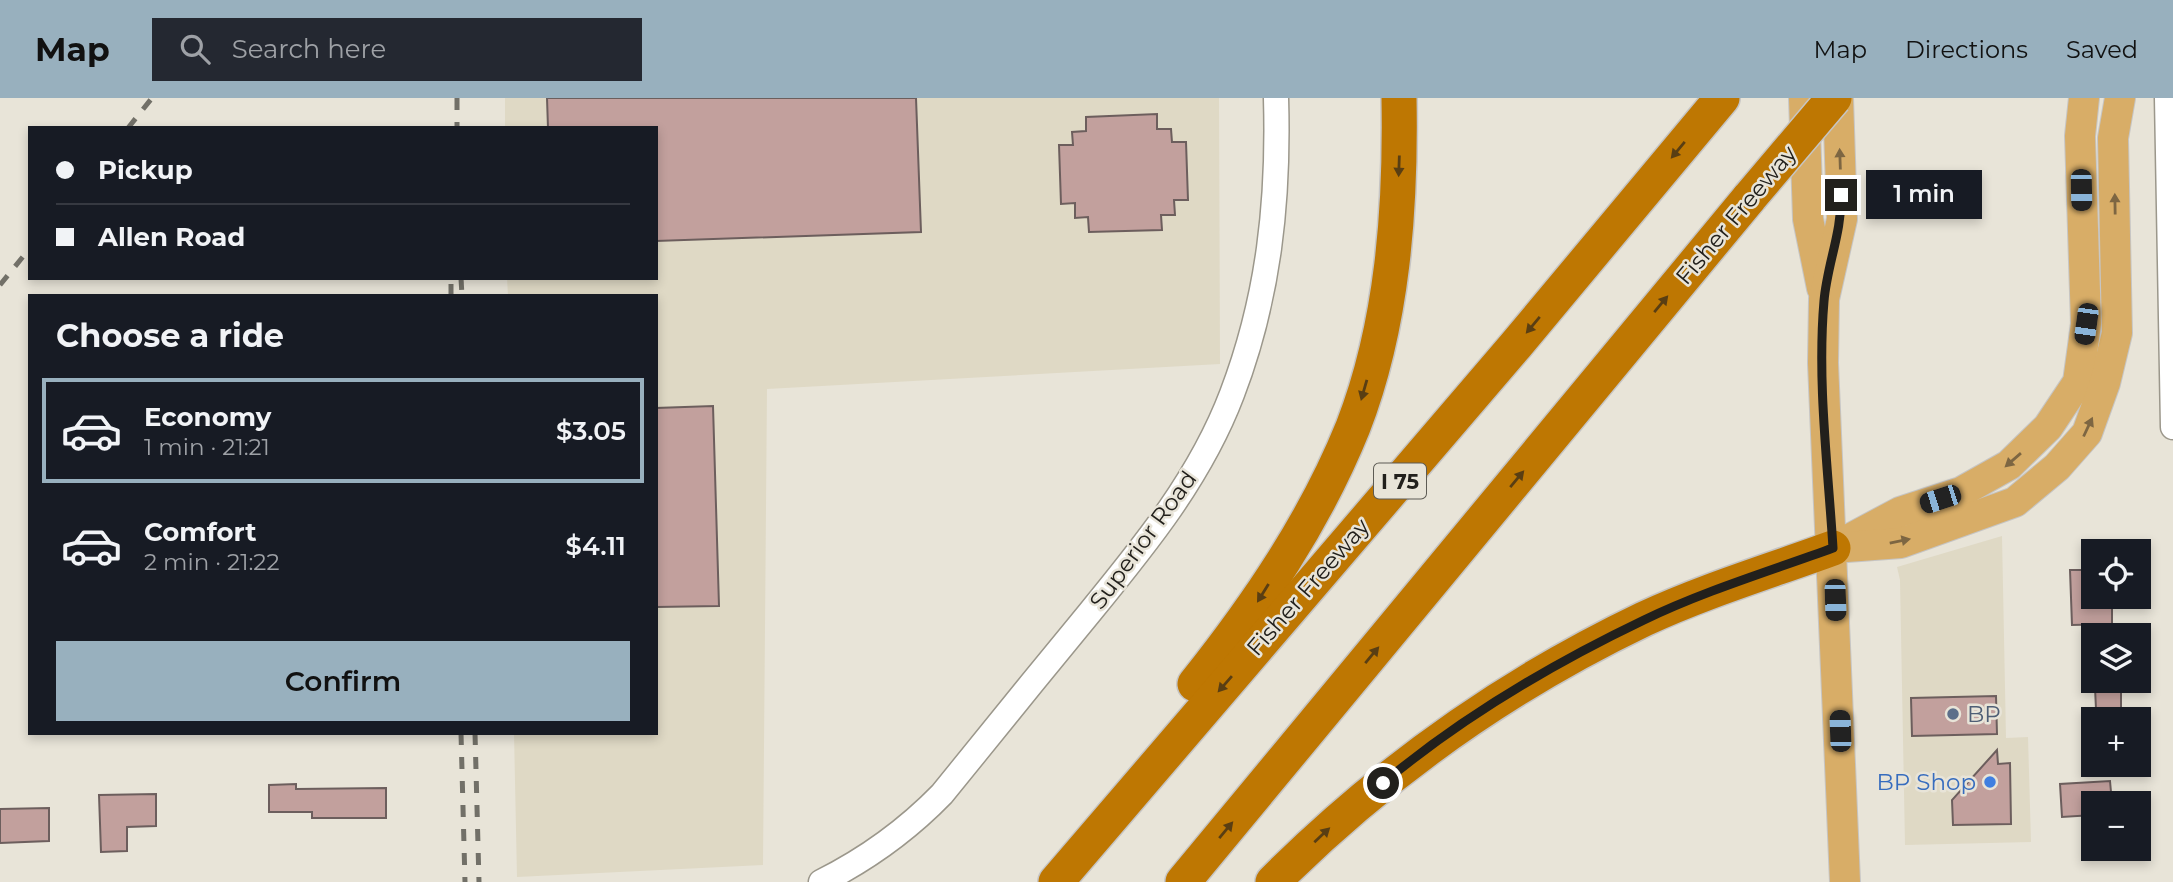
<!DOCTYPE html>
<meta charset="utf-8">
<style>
body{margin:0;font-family:Montserrat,sans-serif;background:#242831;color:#f1f3f6;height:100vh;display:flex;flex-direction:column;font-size:26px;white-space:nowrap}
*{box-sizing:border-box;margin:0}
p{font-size:23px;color:#9ea1a6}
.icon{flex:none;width:38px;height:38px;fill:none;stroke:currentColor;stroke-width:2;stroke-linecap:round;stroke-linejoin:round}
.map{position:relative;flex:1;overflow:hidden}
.side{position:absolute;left:28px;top:196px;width:630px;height:441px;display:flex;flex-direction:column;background:#171b24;border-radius:0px;box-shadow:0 4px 10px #0003}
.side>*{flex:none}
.hud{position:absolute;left:28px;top:28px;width:630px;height:154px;border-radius:0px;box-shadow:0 4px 10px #0003;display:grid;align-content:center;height:154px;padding:0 28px;background:#171b24}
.controls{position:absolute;left:2081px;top:441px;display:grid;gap:14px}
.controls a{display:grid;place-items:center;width:70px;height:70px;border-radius:0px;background:#171b24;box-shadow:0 4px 10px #0003;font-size:35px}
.end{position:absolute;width:32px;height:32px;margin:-16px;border:9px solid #22201c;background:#fff;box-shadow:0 0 0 4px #fff}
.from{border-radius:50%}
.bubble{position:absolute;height:49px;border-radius:0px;background:#171b24;box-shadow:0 4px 10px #0003;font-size:23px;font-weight:600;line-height:49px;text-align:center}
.car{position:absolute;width:21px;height:42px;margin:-21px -10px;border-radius:9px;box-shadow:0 0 5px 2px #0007;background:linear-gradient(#222 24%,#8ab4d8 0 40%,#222 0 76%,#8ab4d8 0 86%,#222 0)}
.hud b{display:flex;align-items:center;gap:24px;height:66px;font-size:26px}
.hud b+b{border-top:2px solid #363941}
.hud i{width:18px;height:18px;background:#f1f3f6}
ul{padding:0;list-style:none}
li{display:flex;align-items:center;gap:21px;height:105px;margin:0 14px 10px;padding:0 14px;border:4px solid transparent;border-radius:0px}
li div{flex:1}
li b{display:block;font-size:26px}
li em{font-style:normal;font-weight:600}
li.selected{border-color:#98b0be}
li>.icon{width:63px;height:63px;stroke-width:1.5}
h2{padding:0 28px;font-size:32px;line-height:84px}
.button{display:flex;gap:14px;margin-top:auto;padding:14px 28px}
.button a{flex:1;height:80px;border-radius:0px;background:#98b0be;color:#111;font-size:28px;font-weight:600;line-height:80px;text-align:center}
header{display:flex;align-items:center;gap:42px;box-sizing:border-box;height:98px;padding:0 35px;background:#98b0be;color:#111}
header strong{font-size:33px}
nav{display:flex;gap:38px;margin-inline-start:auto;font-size:24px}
.search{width:490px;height:63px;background:#242831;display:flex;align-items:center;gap:18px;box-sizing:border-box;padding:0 24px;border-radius:0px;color:#9ea1a6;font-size:26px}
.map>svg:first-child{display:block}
.built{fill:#dfd9c5}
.building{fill:#c2a09d;stroke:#6c5e5d;stroke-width:2}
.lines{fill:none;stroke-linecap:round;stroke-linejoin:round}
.minor-casing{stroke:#9b978b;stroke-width:27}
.major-casing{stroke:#c6c5c4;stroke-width:32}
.highway-casing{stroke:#c6c5c4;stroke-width:38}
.minor{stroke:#fff;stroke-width:24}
.major{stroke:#d8ad67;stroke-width:30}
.highway{stroke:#be7702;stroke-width:35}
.rail{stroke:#727068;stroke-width:5;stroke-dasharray:12 12;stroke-linecap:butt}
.highway-bridge-casing{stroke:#c6c5c4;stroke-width:38;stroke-linecap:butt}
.highway-bridge{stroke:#be7702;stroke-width:35}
.oneway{fill:#593e13}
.oneway2{fill:#7d6642}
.route{stroke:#22201c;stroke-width:9}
.service-dot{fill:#5c6f8a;stroke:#e8e4d8;stroke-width:2.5}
.shop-dot{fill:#3f7fe0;stroke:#e8e4d8;stroke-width:2.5}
.labels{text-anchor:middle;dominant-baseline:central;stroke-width:5;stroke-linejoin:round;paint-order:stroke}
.shield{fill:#e8e4d8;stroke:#5d5b54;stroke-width:2}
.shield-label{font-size:21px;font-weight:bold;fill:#22201c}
.street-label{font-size:23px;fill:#22201c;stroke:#e8e4d8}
.service-label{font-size:23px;fill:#4e5e75;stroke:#e8e4d8;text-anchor:start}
.shop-label{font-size:23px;fill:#366cbe;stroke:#e8e4d8;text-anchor:end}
</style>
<header>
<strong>Map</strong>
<div class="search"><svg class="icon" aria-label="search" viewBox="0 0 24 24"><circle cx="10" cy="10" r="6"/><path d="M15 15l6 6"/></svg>Search here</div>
<nav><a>Map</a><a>Directions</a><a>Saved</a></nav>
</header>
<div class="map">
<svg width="2173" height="784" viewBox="0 0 2173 784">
<rect width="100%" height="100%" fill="#e8e4d8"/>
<g class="built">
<polygon points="505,0 1219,0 1220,266 767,291 763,767 517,779 514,635 656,635 656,198 508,198 507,180 656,180 656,30 505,30"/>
<polygon points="2002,438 2006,640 2028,639 2031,744 1905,747 1900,482 1897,469"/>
</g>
<g class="building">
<polygon points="547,0 916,0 921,134 656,143 656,30 548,30"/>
<polygon points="1157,16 1157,31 1171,31 1172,44 1186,44 1188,102 1174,102 1175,117 1161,117 1162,132 1089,134 1088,119 1075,120 1075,105 1061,106 1059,47 1073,47 1072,34 1086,33 1086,19"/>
<polygon points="713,308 719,508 656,509 656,310"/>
<polygon points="2070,472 2093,472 2093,499 2112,500 2112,526 2072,527"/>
<polygon points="2095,590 2121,590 2121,610 2096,611"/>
<polygon points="1996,598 1997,636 1912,638 1911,600"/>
<polygon points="1997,652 1998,666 2010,665 2011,726 1953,727 1952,702"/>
<polygon points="2110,683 2112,705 2093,705 2093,717 2062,719 2060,686"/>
<polygon points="296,686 296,691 386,690 386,720 312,720 312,714 269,714 269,687"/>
<polygon points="156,696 156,728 127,729 127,753 101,754 99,697"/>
<polygon points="49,710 49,743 0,745 0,711"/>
</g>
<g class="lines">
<defs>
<g id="minor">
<polyline points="2167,0 2173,329"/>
<path d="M821,784C867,761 906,733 942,696C988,639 1035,581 1082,524C1140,453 1199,383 1232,296C1269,199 1279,103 1276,0"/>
</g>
<g id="major">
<polyline points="1804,0 1808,121 1822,190"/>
<polyline points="1838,0 1842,121 1824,201 1823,265 1845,784"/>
<polyline points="1842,445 1900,414 1961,394 2009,367 2048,329 2078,284 2086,226 2080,38 2084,0"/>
<polyline points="1833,450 1901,445 2015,404 2057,369 2087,335 2105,285 2117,235 2113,40 2120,0"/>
</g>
<g id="highway">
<path d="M1195,586C1258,507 1315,423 1353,329C1393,226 1401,110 1399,0"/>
<polyline points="1056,784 1516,247 1722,0"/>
<polyline points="1183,784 1750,99"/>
<path d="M1273,784C1381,676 1506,587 1644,521C1704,493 1770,473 1833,450"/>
</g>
</defs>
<use href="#minor" class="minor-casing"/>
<use href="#major" class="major-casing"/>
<use href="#highway" class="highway-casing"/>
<use href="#minor" class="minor"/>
<use href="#major" class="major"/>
<use href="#highway" class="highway"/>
<g class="rail">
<polyline points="457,0 457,30"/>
<polyline points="128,30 152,0"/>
<polyline points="461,180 462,198"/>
<polyline points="0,187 30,150"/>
<polyline points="451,198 451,180"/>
<polyline points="461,635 465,784"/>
<polyline points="475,635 479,784"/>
</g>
<defs>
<polyline id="highway-bridge" points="1750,99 1834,0"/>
</defs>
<use href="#highway-bridge" class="highway-bridge-casing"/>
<use href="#highway-bridge" class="highway-bridge"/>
</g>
<defs><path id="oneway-solid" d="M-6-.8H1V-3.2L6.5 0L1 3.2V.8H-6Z" transform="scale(1.75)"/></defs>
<g class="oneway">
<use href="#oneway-solid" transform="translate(1678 52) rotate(130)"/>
<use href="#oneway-solid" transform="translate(1399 68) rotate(92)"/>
<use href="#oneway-solid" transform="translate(1661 206) rotate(-50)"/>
<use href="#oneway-solid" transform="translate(1533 227) rotate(130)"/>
<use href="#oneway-solid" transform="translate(1364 292) rotate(106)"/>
<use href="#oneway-solid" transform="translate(1517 381) rotate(-50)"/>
<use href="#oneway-solid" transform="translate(1263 495) rotate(122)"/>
<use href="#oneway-solid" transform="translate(1372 557) rotate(-50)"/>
<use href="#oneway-solid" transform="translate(1225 586) rotate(131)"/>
<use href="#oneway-solid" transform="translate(1226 732) rotate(-50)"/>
<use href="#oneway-solid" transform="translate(1322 737) rotate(-43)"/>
</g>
<g class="oneway2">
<use href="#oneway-solid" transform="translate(1840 61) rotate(-92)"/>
<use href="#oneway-solid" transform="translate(2115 106) rotate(-91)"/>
<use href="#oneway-solid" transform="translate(2088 329) rotate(-65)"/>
<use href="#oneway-solid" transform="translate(2013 362) rotate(139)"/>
<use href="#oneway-solid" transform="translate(1900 443) rotate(-12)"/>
</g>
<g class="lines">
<path class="route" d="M1383,685C1461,620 1552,566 1644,522C1704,493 1770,473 1833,450C1828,369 1817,284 1824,203C1827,167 1842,134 1841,97"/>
</g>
<circle class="service-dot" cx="1953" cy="616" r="7"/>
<circle class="shop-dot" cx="1990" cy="684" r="7"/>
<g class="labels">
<rect class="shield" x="1374" y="365.5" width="52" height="35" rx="5"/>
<g class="shield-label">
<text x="1400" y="383">I 75</text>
</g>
<g class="street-label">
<text transform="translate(1736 117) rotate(-50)">Fisher Freeway</text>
<text transform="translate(1143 442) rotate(-54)">Superior Road</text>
<text transform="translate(1308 489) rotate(-49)">Fisher Freeway</text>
</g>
<g class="service-label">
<text x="1967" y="616">BP</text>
</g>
<g class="shop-label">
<text x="1976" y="684">BP Shop</text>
</g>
</g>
</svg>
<div class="controls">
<a><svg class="icon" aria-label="locate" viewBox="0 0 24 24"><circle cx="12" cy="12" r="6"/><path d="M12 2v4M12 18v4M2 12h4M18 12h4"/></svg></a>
<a><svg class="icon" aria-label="layers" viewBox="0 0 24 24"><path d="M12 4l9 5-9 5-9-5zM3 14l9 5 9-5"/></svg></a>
<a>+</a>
<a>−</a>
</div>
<i class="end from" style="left:1383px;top:685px"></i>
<i class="end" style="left:1841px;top:97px"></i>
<div class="bubble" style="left:1866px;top:72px;width:116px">1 min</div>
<i class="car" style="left:2081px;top:92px;rotate:179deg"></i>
<i class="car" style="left:2086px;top:226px;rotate:188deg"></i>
<i class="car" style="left:1940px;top:401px;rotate:252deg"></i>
<i class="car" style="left:1835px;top:502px;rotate:178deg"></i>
<i class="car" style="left:1840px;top:633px;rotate:358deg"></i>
<div class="hud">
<b><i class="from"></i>Pickup</b>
<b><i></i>Allen Road</b>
</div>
<section class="side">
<h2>Choose a ride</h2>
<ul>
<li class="selected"><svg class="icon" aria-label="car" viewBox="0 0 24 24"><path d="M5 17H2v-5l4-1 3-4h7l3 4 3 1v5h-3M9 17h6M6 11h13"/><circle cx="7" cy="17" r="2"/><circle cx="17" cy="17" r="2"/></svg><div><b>Economy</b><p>1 min · 21:21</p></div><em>$3.05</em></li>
<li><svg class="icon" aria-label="car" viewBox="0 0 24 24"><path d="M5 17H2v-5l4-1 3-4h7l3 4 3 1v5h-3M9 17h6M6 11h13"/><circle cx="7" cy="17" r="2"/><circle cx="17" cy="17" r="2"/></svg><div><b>Comfort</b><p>2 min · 21:22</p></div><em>$4.11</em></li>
</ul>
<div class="button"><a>Confirm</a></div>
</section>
</div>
